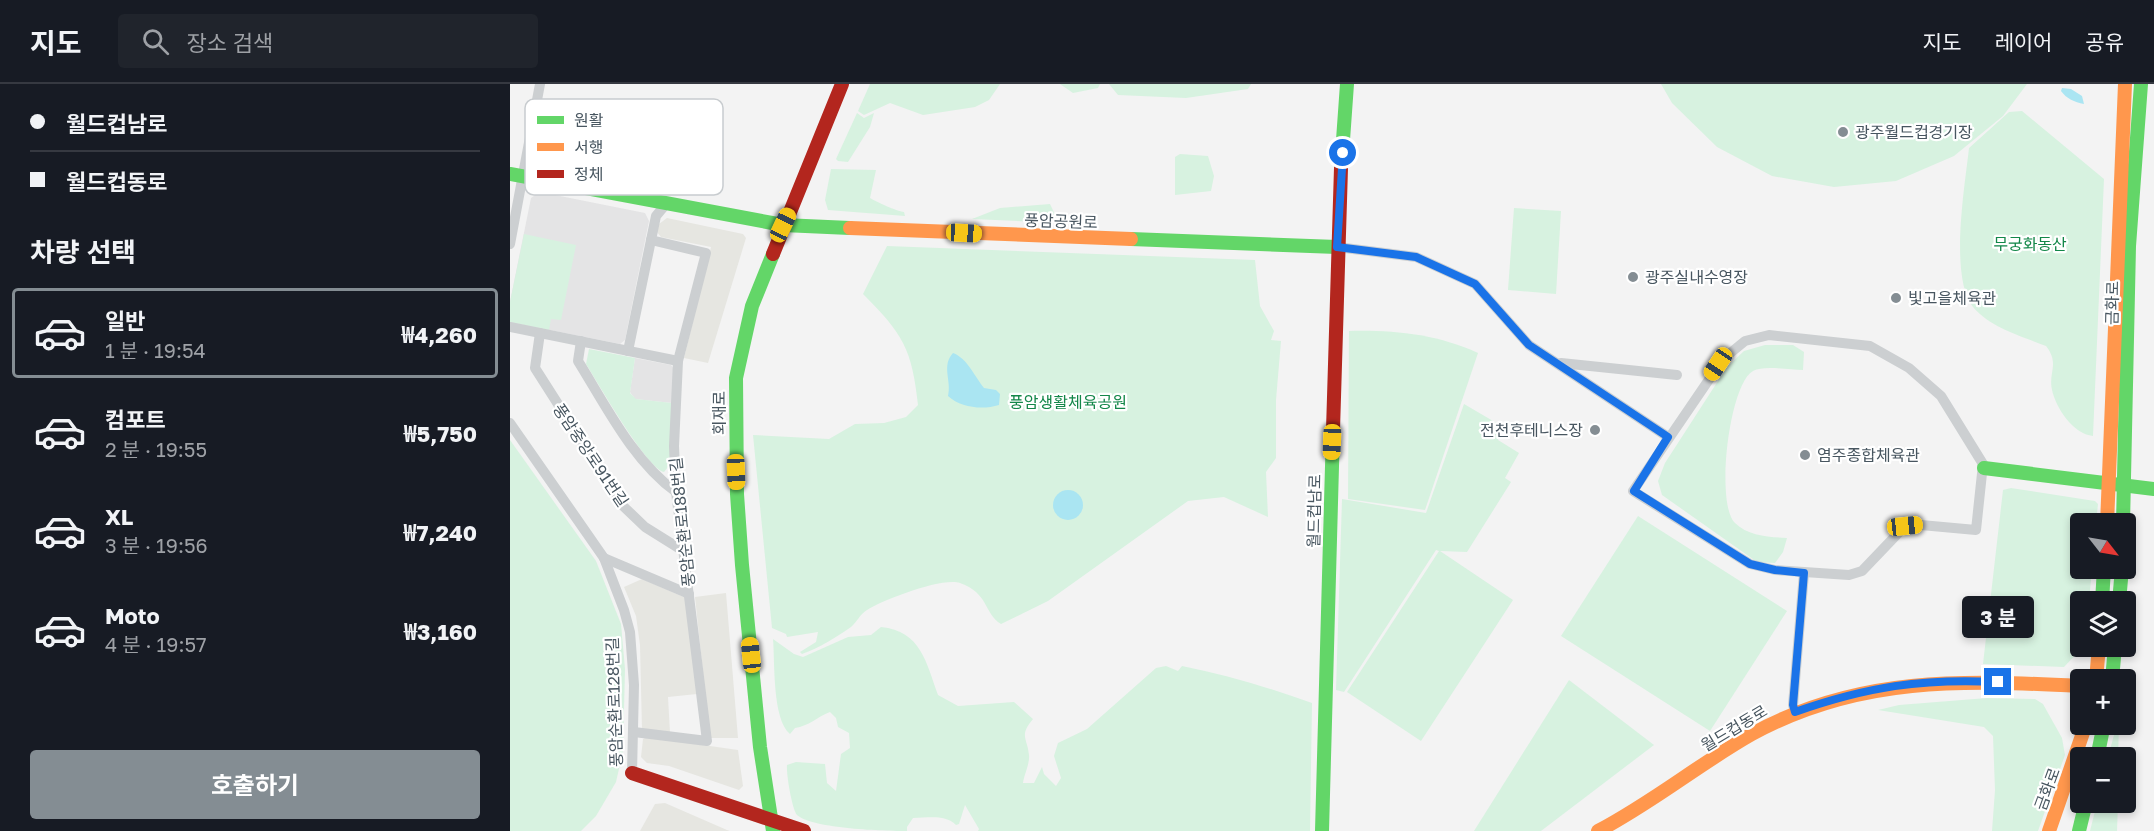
<!DOCTYPE html>
<html lang="ko">
<meta charset="utf-8">
<style>
body{margin:0;font-family:"Golos Text","Noto Sans KR",sans-serif;background:#20242c;color:#f1f3f6;height:100vh;display:flex;flex-direction:column;font-size:22px;white-space:nowrap}
*{box-sizing:border-box;margin:0}
p{font-size:20px;color:#9ea1a6}
.icon{flex:none;width:33px;height:33px;fill:none;stroke:currentColor;stroke-width:2;stroke-linecap:round;stroke-linejoin:round}
.map{position:relative;flex:1;overflow:hidden}
.details{display:flex;flex-direction:column;background:#171b24;width:510px}
.details>*{flex:none}
.hud{display:grid;align-content:center;height:132px;padding:0 30px;background:#171b24}
.needle{width:39px;rotate:121deg}
.controls{position:absolute;left:1560px;top:429px;display:grid;gap:12px}
.controls a{display:grid;place-items:center;width:66px;height:66px;border-radius:6px;background:#171b24;box-shadow:0 3px 9px #0003;font-size:30px}
.end{position:absolute;width:27px;height:27px;margin:-14px;border:8px solid #1a73e8;background:#fff;box-shadow:0 0 0 3px #fff}
.from{border-radius:50%}
.bubble{position:absolute;height:42px;border-radius:6px;background:#171b24;box-shadow:0 3px 9px #0003;font-size:20px;font-weight:700;line-height:42px;text-align:center}
.car{position:absolute;width:18px;height:36px;margin:-18px -9px;border-radius:8px;box-shadow:0 0 4px 2px #0007;background:linear-gradient(#f5c518 24%,#345 0 40%,#f5c518 0 76%,#345 0 86%,#f5c518 0)}
.hud b{display:flex;align-items:center;gap:21px;height:57px;font-size:22px}
.hud b+b{border-top:2px solid #363941}
.hud i{width:15px;height:15px;background:#f1f3f6}
ul{padding:0;list-style:none}
li{display:flex;align-items:center;gap:18px;height:90px;margin:0 12px 9px;padding:0 18px;border:3px solid transparent;border-radius:6px}
li div{flex:1}
li b{display:block;font-size:22px}
li em{font-style:normal;font-weight:700}
li.current{border-color:#848d93}
li>.icon{width:54px;height:54px;stroke-width:1.5}
h2{padding:0 30px;font-size:27px;line-height:72px}
.primary-button{display:flex;gap:12px;margin-top:auto;padding:12px 30px}
.primary-button a{flex:1;height:69px;border-radius:6px;background:#848d93;color:#fff;font-size:24px;font-weight:700;line-height:69px;text-align:center}
header{display:flex;align-items:center;gap:36px;box-sizing:border-box;height:84px;padding:0 30px;background:#171b24;border-bottom:2px solid #363941}
header strong{font-size:28px}
nav{display:flex;gap:33px;margin-inline-start:auto;font-size:21px}
.search{width:420px;height:54px;background:#20242c;display:flex;align-items:center;gap:15px;box-sizing:border-box;padding:0 21px;border-radius:6px;color:#9ea1a6;font-size:22px}
main{display:flex;flex:1;min-height:0}
.map>svg:first-child{display:block}
.commercial{fill:#e6e6e1}
.education{fill:#e4e4e5}
.green{fill:#d7f2e0}
.water{fill:#aae5f2}
.lines{fill:none;stroke-linecap:round;stroke-linejoin:round}
.street{stroke:#cccfd1;stroke-width:10}
.fast{stroke:#63d668;stroke-width:14}
.slow{stroke:#ff974d;stroke-width:14}
.jam{stroke:#b3261e;stroke-width:14}
.route{stroke:#1a73e8;stroke-width:8}
.poi-dot{fill:#848d93;stroke:#fff;stroke-width:2}
.labels{text-anchor:middle;dominant-baseline:central;stroke-width:4.5;stroke-linejoin:round;paint-order:stroke}
.poi-label{font-size:16px;fill:#485660;stroke:#fff;text-anchor:start}
.street-label{font-size:16px;fill:#485660;stroke:#fff}
.park-label{font-size:16px;fill:#138749;stroke:#fff}
.key{fill:#fff;stroke:#c8cccf;stroke-width:1.5}
.key-label{font-size:16px;fill:#485660}
</style>
<header>
<strong>지도</strong>
<div class="search"><svg class="icon" aria-label="search" viewBox="0 0 24 24"><circle cx="10" cy="10" r="6"/><path d="M15 15l6 6"/></svg>장소 검색</div>
<nav><a>지도</a><a>레이어</a><a>공유</a></nav>
</header>
<main>
<section class="details">
<div class="hud">
<b><i class="from"></i>월드컵남로</b>
<b><i></i>월드컵동로</b>
</div>
<h2>차량 선택</h2>
<ul>
<li class="current"><svg class="icon" aria-label="car" viewBox="0 0 24 24"><path d="M5 17H2v-5l4-1 3-4h7l3 4 3 1v5h-3M9 17h6M6 11h13"/><circle cx="7" cy="17" r="2"/><circle cx="17" cy="17" r="2"/></svg><div><b>일반</b><p>1 분 · 19:54</p></div><em>₩4,260</em></li>
<li><svg class="icon" aria-label="car" viewBox="0 0 24 24"><path d="M5 17H2v-5l4-1 3-4h7l3 4 3 1v5h-3M9 17h6M6 11h13"/><circle cx="7" cy="17" r="2"/><circle cx="17" cy="17" r="2"/></svg><div><b>컴포트</b><p>2 분 · 19:55</p></div><em>₩5,750</em></li>
<li><svg class="icon" aria-label="car" viewBox="0 0 24 24"><path d="M5 17H2v-5l4-1 3-4h7l3 4 3 1v5h-3M9 17h6M6 11h13"/><circle cx="7" cy="17" r="2"/><circle cx="17" cy="17" r="2"/></svg><div><b>XL</b><p>3 분 · 19:56</p></div><em>₩7,240</em></li>
<li><svg class="icon" aria-label="car" viewBox="0 0 24 24"><path d="M5 17H2v-5l4-1 3-4h7l3 4 3 1v5h-3M9 17h6M6 11h13"/><circle cx="7" cy="17" r="2"/><circle cx="17" cy="17" r="2"/></svg><div><b>Moto</b><p>4 분 · 19:57</p></div><em>₩3,160</em></li>
</ul>
<div class="primary-button"><a>호출하기</a></div>
</section>
<div class="map">
<svg width="1644" height="747" viewBox="0 0 1644 747">
<rect width="100%" height="100%" fill="#f3f3f3"/>
<g class="commercial">
<polygon points="157,134 233,150 236,154 198,279 174,274 201,163 151,153 147,148 149,140"/>
<polygon points="132,495 176,514 187,610 158,613 160,649 132,646 130,561 126,532 114,503"/>
<polygon points="216,509 228,654 200,654 185,513"/>
<polygon points="137,653 228,666 233,702 229,706 159,682 137,679 131,673 133,655"/>
<polygon points="155,719 217,746 220,747 130,747 145,720"/>
</g>
<g class="education">
<polygon points="30,108 135,129 139,137 115,256 110,260 0,238 0,218 21,114"/>
<polygon points="125,274 161,281 164,285 162,319 125,315 120,308"/>
</g>
<g class="green">
<polygon points="360,0 490,0 479,16 465,23 413,31 380,19 354,31 348,27"/>
<polygon points="550,0 590,0 588,4 563,9"/>
<polygon points="599,0 741,0 738,5 676,14 608,11"/>
<polygon points="1151,0 1517,0 1493,32 1444,72 1386,97 1324,103 1262,92 1207,63 1162,19"/>
<path d="M1512,27L1594,95L1583,352C1563,350 1546,324 1542,306C1538,288 1550,280 1536,262C1511,252 1481,244 1463,223C1439,193 1455,101 1459,64L1499,28Z"/>
<polygon points="347,29 354,34 364,29 360,43 338,78 328,77 326,75"/>
<polygon points="670,70 698,72 704,92 701,107 665,111 665,73"/>
<path d="M321,85L366,86L360,114C367,118 386,127 394,128L395,132L318,126L315,116Z"/>
<polygon points="540,120 549,139 462,135 490,124"/>
<polygon points="1004,124 1051,127 1046,210 998,206"/>
<polygon points="14,150 66,161 51,236 41,235 39,246 0,238 0,218"/>
<path d="M377,162L745,176L750,222L764,247L761,256L771,257L766,316V374L756,388L758,433L714,413L678,417L538,517L491,540C474,530 479,509 450,499C432,493 373,516 357,526C350,530 347,538 341,543C327,553 309,564 292,570L290,568L306,558L308,548L277,553L276,550L262,544L243,351L319,355L345,340L374,339L396,333L408,321C402,265 393,250 353,210Z"/>
<path d="M839,247C884,246 926,250 968,269L915,426L838,415Z"/>
<path d="M1255,261H1283L1294,268L1293,286C1279,286 1254,281 1243,287C1219,300 1205,420 1225,439C1238,452 1259,453 1277,454L1273,468L1265,479L1247,478L1152,411L1148,397L1155,379L1217,283L1234,267Z"/>
<path d="M79,265L125,274L120,309L126,315L162,319L161,379L154,388C137,385 88,299 76,280Z"/>
<polygon points="954,320 995,344 988,356 1009,369 995,394 1001,398 957,468 930,467 1003,516 911,657 837,608 929,467 926,466 834,608 826,606 832,415 916,429"/>
<polygon points="0,356 86,477 111,540 115,585 113,667 106,698 86,732 71,747 0,747"/>
<polygon points="1501,404 1585,417 1588,420 1586,439 1570,440 1570,484 1582,485 1579,517 1570,518 1570,562 1573,563 1554,583 1473,580 1493,406"/>
<polygon points="1128,432 1277,527 1200,647 1051,552"/>
<path d="M371,543C411,547 416,578 428,611L448,622L504,618L523,635C509,652 517,653 519,671C520,679 514,691 513,699H524L532,683L534,690L546,702L551,694L544,672L548,659L577,645L646,584L656,582L668,587L672,582C717,591 760,604 802,619L800,747H468L469,745L455,721L449,740L446,741C435,730 418,734 403,734L397,743V747C376,747 303,745 287,731C282,725 276,689 277,681L286,678L315,680L317,699L326,707L331,670L340,664L339,649L328,643L326,634L320,628C307,633 299,642 285,644L280,650C262,635 265,578 263,555L284,570L293,573L338,553L361,551Z"/>
<polygon points="1059,596 1144,661 1031,747 964,747"/>
<polygon points="1477,614 1525,615 1533,620 1552,654 1555,671 1528,747 1482,747 1485,706 1483,652 1474,643 1368,626 1389,621"/>
<polygon points="1607,640 1609,641 1608,673 1598,673"/>
<polygon points="1587,719 1608,719 1607,747 1580,747"/>
</g>
<g class="water">
<path d="M1552,4L1561,5L1572,12L1574,20C1564,18 1557,15 1551,7Z"/>
<path d="M443,269C457,274 465,293 474,304L486,306L490,310L489,321C473,326 451,324 438,312C442,297 431,282 443,269Z"/>
<circle cx="558" cy="421" r="15"/>
</g>
<g class="lines">
<g class="street">
<polyline points="0,160 30,0"/>
<polyline points="827,163 906,173 965,200 1019,261 1158,353"/>
<polyline points="0,243 168,277"/>
<polyline points="30,249 25,284 113,422 135,443 175,468"/>
<polygon points="1259,251 1360,262 1399,284 1431,312 1473,380 1466,446 1411,441 1395,442 1352,487 1339,491 1265,486 1240,480 1123,407 1213,275 1235,257"/>
<path d="M71,257L68,277C96,322 123,377 166,408"/>
<polyline points="118,267 146,132 156,120"/>
<polyline points="1051,279 1167,291"/>
<polyline points="0,339 94,474 114,526 120,548 124,601 122,689"/>
<polyline points="94,474 179,510"/>
<polyline points="1285,628 1283,621 1294,489"/>
<polyline points="124,648 197,657 166,408 164,362 168,277 196,169 141,156"/>
</g>
<g class="fast">
<polyline points="831,84 837,0"/>
<polyline points="0,90 273,141 340,144"/>
<polyline points="621,155 827,163"/>
<polyline points="1474,384 1644,405"/>
<polyline points="1613,440 1619,162 1631,0"/>
<polyline points="1592,518 1594,484"/>
<polyline points="1609,518 1612,484"/>
<polyline points="1602,596 1605,562"/>
<polyline points="1587,674 1594,640"/>
<polyline points="263,747 250,663 232,481 227,410 226,294 242,222 263,170"/>
<polyline points="812,747 823,346"/>
<polyline points="1569,747 1576,718"/>
</g>
<g class="slow">
<polyline points="340,144 621,155"/>
<polyline points="1597,440 1615,0"/>
<polyline points="1586,596 1589,562"/>
<path d="M1088,747C1142,719 1189,680 1242,650C1348,592 1453,596 1570,602"/>
<polyline points="1539,747 1576,640"/>
</g>
<g class="jam">
<polyline points="263,170 332,0"/>
<polyline points="823,346 831,84"/>
<polyline points="122,689 294,747"/>
</g>
</g>
<g class="lines">
<path class="route" d="M833,69L827,163L906,173L965,200L1019,261L1158,353L1124,407L1240,480L1265,486L1294,489L1283,621L1285,628C1356,603 1412,594 1488,598"/>
</g>
<g class="poi-dot">
<circle cx="1333" cy="48" r="6"/>
<circle cx="1123" cy="193" r="6"/>
<circle cx="1386" cy="214" r="6"/>
<circle cx="1085" cy="346" r="6"/>
<circle cx="1295" cy="371" r="6"/>
</g>
<g class="labels">
<g class="poi-label">
<text x="1345" y="48">광주월드컵경기장</text>
<text x="1135" y="193">광주실내수영장</text>
<text x="1398" y="214">빛고을체육관</text>
<text x="1073" y="346" text-anchor="end">전천후테니스장</text>
<text x="1307" y="371">염주종합체육관</text>
</g>
<g class="street-label">
<text transform="translate(551 137) rotate(2)">풍암공원로</text>
<text transform="translate(1602 219) rotate(-89)">금화로</text>
<text transform="translate(209 329) rotate(-90)">회재로</text>
<text transform="translate(81 371) rotate(56)">풍암중앙로91번길</text>
<text transform="translate(804 427) rotate(-89)">월드컵남로</text>
<text transform="translate(172 438) rotate(-96)">풍암순환로188번길</text>
<text transform="translate(104 618) rotate(-92)">풍암순환로128번길</text>
<text transform="translate(1224 644) rotate(-31)">월드컵동로</text>
<text transform="translate(1537 705) rotate(-70)">금화로</text>
</g>
<g class="park-label">
<text x="1520" y="160">무궁화동산</text>
<text x="558" y="318">풍암생활체육공원</text>
</g>
</g>
<rect x="15" y="15" width="198" height="96" rx="9" class="key"/>
<rect x="27" y="32" width="27" height="8" fill="#63d668"/>
<rect x="27" y="59" width="27" height="8" fill="#ff974d"/>
<rect x="27" y="86" width="27" height="8" fill="#b3261e"/>
<g class="key-label">
<text x="64" y="42">원활</text>
<text x="64" y="69">서행</text>
<text x="64" y="96">정체</text>
</g>
</svg>
<div class="controls">
<a><svg class="needle" viewBox="-14 -14 28 28"><path d="M0-13l5 13h-10z" fill="#e53935"/><path d="M0 13l5-13h-10z" fill="#9ea1a6"/></svg></a>
<a><svg class="icon" aria-label="layers" viewBox="0 0 24 24"><path d="M12 4l9 5-9 5-9-5zM3 14l9 5 9-5"/></svg></a>
<a>+</a>
<a>−</a>
</div>
<i class="end from" style="left:833px;top:69px"></i>
<i class="end" style="left:1488px;top:598px"></i>
<div class="bubble" style="left:1452px;top:512px;width:72px">3 분</div>
<i class="car" style="left:273px;top:141px;rotate:25deg"></i>
<i class="car" style="left:454px;top:149px;rotate:93deg"></i>
<i class="car" style="left:1208px;top:280px;rotate:214deg"></i>
<i class="car" style="left:822px;top:358px;rotate:182deg"></i>
<i class="car" style="left:226px;top:388px;rotate:178deg"></i>
<i class="car" style="left:1395px;top:442px;rotate:84deg"></i>
<i class="car" style="left:241px;top:571px;rotate:354deg"></i>
</div>
</main>
